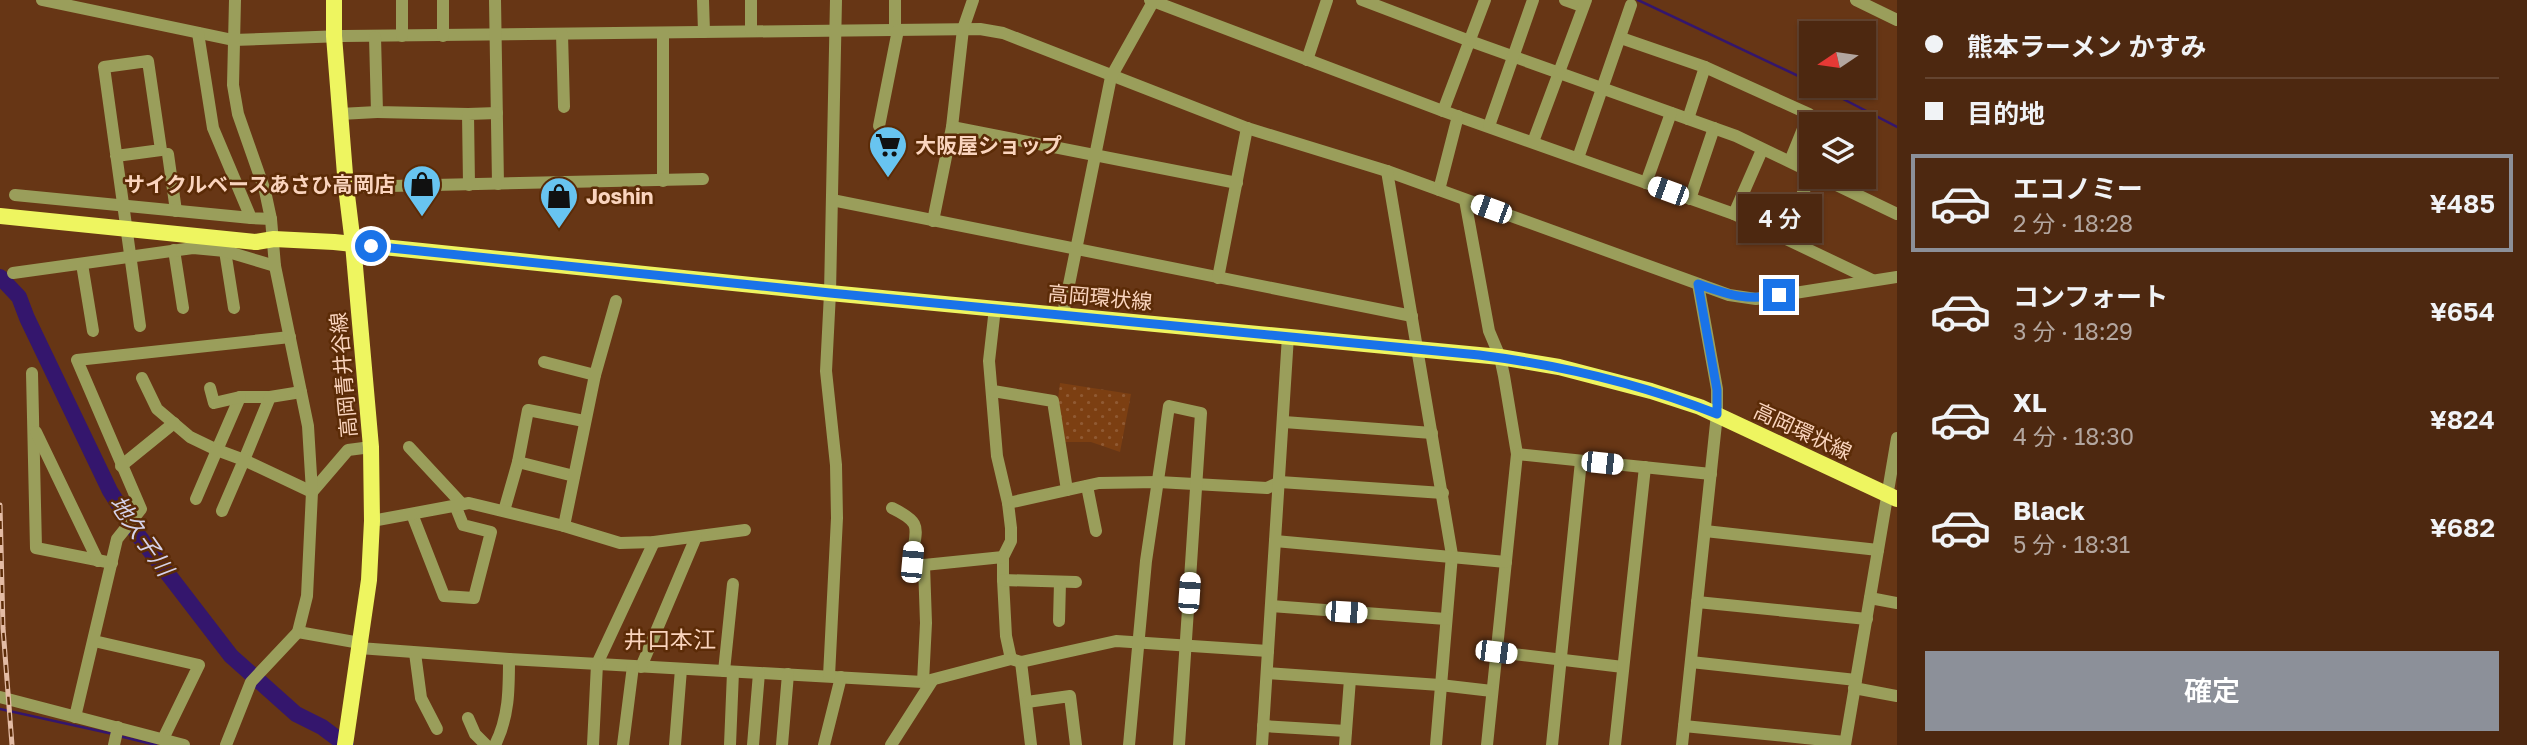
<!DOCTYPE html>
<html lang="ja">
<meta charset="utf-8">
<style>
body{margin:0;font-family:"Golos Text","Noto Sans JP",sans-serif;background:#57341e;color:#f1f3f6;height:100vh;display:flex;flex-direction:column;font-size:26px;white-space:nowrap}
*{box-sizing:border-box;margin:0}
p{font-size:23px;color:#b3a69f}
.icon{flex:none;width:38px;height:38px;fill:none;stroke:currentColor;stroke-width:2;stroke-linecap:round;stroke-linejoin:round}
.map{position:relative;flex:1;overflow:hidden}
.drawer{display:flex;flex-direction:column;background:#4d2810;width:630px}
.drawer>*{flex:none}
.top-card{display:grid;align-content:center;height:154px;padding:0 28px;background:#4d2810}
.needle{width:46px;rotate:257deg}
.tools{position:absolute;left:1799px;top:21px;display:grid;gap:14px}
.tools a{display:grid;place-items:center;width:77px;height:77px;border-radius:0px;background:#4d2810;box-shadow:0 2px 5px #0004,0 0 0 2px #644430;font-size:35px}
.end{position:absolute;width:32px;height:32px;margin:-16px;border:9px solid #1a73e8;background:#fff;box-shadow:0 0 0 4px #fff}
.from{border-radius:50%}
.bubble{position:absolute;height:49px;border-radius:0px;background:#4d2810;box-shadow:0 2px 5px #0004,0 0 0 2px #644430;font-size:23px;font-weight:600;line-height:49px;text-align:center}
.car{position:absolute;width:21px;height:42px;margin:-21px -10px;border-radius:9px;box-shadow:0 0 5px 2px #0007;background:linear-gradient(#fff 24%,#345 0 40%,#fff 0 76%,#345 0 86%,#fff 0)}
.top-card b{display:flex;align-items:center;gap:24px;height:66px;font-size:26px}
.top-card b+b{border-top:2px solid #644430}
.top-card i{width:18px;height:18px;background:#f1f3f6}
ul{padding:0;list-style:none}
li{display:flex;align-items:center;gap:21px;height:98px;margin:0 14px 10px;padding:0 14px;border:4px solid transparent;border-radius:0px}
li div{flex:1}
li b{display:block;font-size:26px}
li em{font-style:normal;font-weight:600}
li.on{border-color:#8c9099}
li>.icon{width:63px;height:63px;stroke-width:1.5}
.action{display:flex;gap:14px;margin-top:auto;padding:14px 28px}
.action a{flex:1;height:80px;border-radius:0px;background:#8c9099;color:#fff;font-size:28px;font-weight:600;line-height:80px;text-align:center}
main{display:flex;flex:1;min-height:0}
.map>svg:first-child{display:block}
.park{fill:url(#park-dots)}
.lines{fill:none;stroke-linecap:round;stroke-linejoin:round}
.stream{stroke:#34166d;stroke-width:2.5}
.river{stroke:#34166d;stroke-width:16}
.minor{stroke:#9a9e5b;stroke-width:12}
.major{stroke:#eef560;stroke-width:16}
.rail-casing{stroke:#e3bba4;stroke-width:5}
.rail{stroke:#5b2b07;stroke-width:2.5;stroke-dasharray:8;stroke-linecap:butt}
.major-bridge{stroke:#eef560;stroke-width:16}
.route{stroke:#1a73e8;stroke-width:9}
.labels{text-anchor:middle;dominant-baseline:central;stroke-width:5;stroke-linejoin:round;paint-order:stroke}
.poi-label{font-size:21px;font-weight:bold;fill:#fad4be;stroke:#5b2b07;text-anchor:start}
.street-label{font-size:21px;fill:#fad4be;stroke:#5b2b07}
.water-label{font-size:23px;font-style:italic;fill:#d6d3eb;stroke:#5b2b07}
.neighbourhood-label{font-size:23px;fill:#fad4be;stroke:#5b2b07}
</style>
<main>
<div class="map">
<svg width="1897" height="745" viewBox="0 0 1897 745">
<defs>
<pattern id="park-dots" width="8" height="8" patternUnits="userSpaceOnUse" patternTransform="scale(1.75)"><rect width="8" height="8" fill="#7c3f12"/><path d="M2 2h.1M6 6h.1" fill="none" stroke="#905a33" stroke-width="1.8" stroke-linecap="round"/></pattern>
</defs>
<rect width="100%" height="100%" fill="#673615"/>
<polygon class="park" points="1060,383 1131,394 1120,452 1091,442 1063,442 1058,399"/>
<g class="lines">
<g class="stream">
<polyline points="1638,0 1811,82"/>
<polyline points="1818,86 1897,127"/>
<polyline points="0,709 113,734"/>
<polyline points="119,736 156,745"/>
</g>
<polyline class="river" points="0,277 19,297 27,318 110,491 138,535 231,656 296,714 322,727 346,745"/>
<g class="minor">
<polyline points="42,0 233,40 343,36 980,29 1003,33 1247,128 1387,171 1729,295 1756,299 1897,277"/>
<polyline points="402,0 402,36"/>
<polyline points="443,0 443,36"/>
<polyline points="495,0 498,184"/>
<polyline points="703,0 704,32"/>
<polyline points="751,0 751,31"/>
<polyline points="895,0 895,30"/>
<polyline points="1150,0 1443,111 1734,214 1872,280"/>
<polyline points="1362,0 1470,41 1736,136 1811,172"/>
<polyline points="1565,0 1582,6"/>
<polyline points="1856,0 1897,20"/>
<polyline points="198,33 213,128 251,218 271,219"/>
<polyline points="562,34 564,107"/>
<polyline points="375,37 377,112 468,114"/>
<polyline points="1621,38 1705,67 1809,114 1790,161"/>
<polyline points="1307,60 1327,0"/>
<polyline points="1443,111 1485,0"/>
<polyline points="340,114 377,112"/>
<polyline points="1688,119 1705,67"/>
<polyline points="879,126 898,30"/>
<polyline points="1489,126 1533,0"/>
<polyline points="952,127 1237,183"/>
<polyline points="1533,142 1586,0"/>
<polyline points="168,154 176,211"/>
<path d="M116,156L161,150L148,61L104,67C116,153 128,240 140,326"/>
<polyline points="1578,158 1631,5"/>
<polyline points="1387,171 1452,555 1436,745"/>
<polyline points="1820,177 1897,214"/>
<polyline points="663,181 663,33"/>
<polyline points="1646,183 1671,113"/>
<polyline points="469,185 468,114 497,113"/>
<polyline points="346,187 703,179"/>
<polyline points="1439,190 1458,116"/>
<polyline points="15,195 251,218"/>
<polyline points="1690,199 1714,128"/>
<polyline points="832,200 1412,316"/>
<polyline points="1465,200 1489,331 1500,357 1504,376 1517,454 1487,745"/>
<polyline points="1734,214 1762,150"/>
<polyline points="933,221 952,127 963,29 973,0"/>
<polyline points="1783,235 1811,176"/>
<polyline points="174,250 183,308"/>
<polyline points="225,251 234,308"/>
<polyline points="82,264 93,331"/>
<polyline points="13,273 193,248 225,251 275,266"/>
<polyline points="1218,278 1247,128"/>
<polyline points="995,308 989,361 997,456 1008,503 1011,528 1011,541 1003,557 1003,580 1006,636 1011,659"/>
<polyline points="1063,314 1111,77 1154,0"/>
<polyline points="544,362 595,375"/>
<polyline points="32,373 36,548 112,563"/>
<polyline points="142,378 157,409 190,437 217,450 240,397 270,397"/>
<polyline points="210,388 214,403 240,397"/>
<polyline points="993,391 1053,401 1067,490"/>
<polyline points="301,392 270,397 244,460 312,492"/>
<polyline points="1284,422 1432,433"/>
<polyline points="36,432 98,561"/>
<polyline points="409,447 462,504"/>
<polyline points="1517,454 1711,474"/>
<polyline points="518,462 574,476"/>
<polyline points="121,466 174,423"/>
<polyline points="1087,486 1096,531"/>
<polyline points="312,492 348,450 371,447"/>
<polyline points="196,499 217,450 244,460 222,511"/>
<polyline points="1008,503 1099,483 1158,482 1267,488 1280,482 1443,493"/>
<path d="M892,508C925,524 915,528 912,562L924,565L1003,557"/>
<polyline points="504,511 518,462 528,410 584,421"/>
<polyline points="412,514 444,596 474,598 491,532 463,525 455,505"/>
<polyline points="372,521 469,503 564,526 620,543 654,542 745,530"/>
<polyline points="564,526 595,375 616,301"/>
<polyline points="1705,531 1878,550"/>
<polyline points="1275,541 1506,562"/>
<polyline points="1003,580 1076,582"/>
<polyline points="1870,598 1897,603"/>
<polyline points="1697,602 1867,619"/>
<polyline points="1271,606 1446,619"/>
<polyline points="1059,621 1060,582"/>
<polyline points="298,632 360,643"/>
<polyline points="94,641 199,665 163,739"/>
<polyline points="359,648 509,659 923,682 1011,659 1021,662 1116,641 1268,651"/>
<polyline points="1496,652 1623,667"/>
<polyline points="415,653 421,698 437,729"/>
<polyline points="1021,662 1031,745"/>
<polyline points="1691,662 1856,680"/>
<polyline points="641,667 696,537"/>
<polyline points="724,671 733,584"/>
<polyline points="1267,673 1440,685 1492,691"/>
<polyline points="829,676 837,518 836,465 826,371 830,293 836,0"/>
<polyline points="923,682 926,623 924,565"/>
<polyline points="1854,688 1897,696"/>
<polyline points="0,697 184,745"/>
<polyline points="1027,702 1070,696 1076,745"/>
<polyline points="75,717 117,539 141,509 77,360 290,337"/>
<polyline points="468,718 475,734 486,745"/>
<polyline points="1263,726 1346,731"/>
<polyline points="1684,726 1845,742"/>
<polyline points="114,745 118,727"/>
<polyline points="226,745 251,682 298,632 307,596 312,492 308,426 275,266 271,219 265,191 238,114 233,85 235,0"/>
<path d="M495,745C509,717 509,690 509,659"/>
<polyline points="593,745 597,664 654,542"/>
<polyline points="623,745 633,666"/>
<polyline points="675,745 681,669"/>
<polyline points="730,745 733,672"/>
<polyline points="753,745 759,673"/>
<polyline points="782,745 788,674"/>
<polyline points="824,745 841,677"/>
<polyline points="891,745 932,681"/>
<polyline points="1129,745 1146,561 1169,406 1201,413 1179,745"/>
<polyline points="1262,745 1288,336"/>
<polyline points="1345,745 1350,679"/>
<polyline points="1552,745 1581,461"/>
<polyline points="1615,745 1645,467"/>
<polyline points="1682,745 1717,414 1717,389 1698,284"/>
<polyline points="1845,745 1897,438"/>
</g>
<g class="major">
<polyline points="334,0 334,36 346,187 353,244 371,447 372,521 369,580 345,745"/>
<polyline points="256,242 274,239 334,242 830,293 1500,357 1559,367 1651,391 1700,407 1897,499"/>
</g>
<defs>
<polyline id="rail" points="0,505 3,628 12,745"/>
</defs>
<use href="#rail" class="rail-casing"/>
<use href="#rail" class="rail"/>
<polyline class="major-bridge" points="0,216 256,242"/>
</g>
<g class="lines">
<path class="route" d="M371,246L830,293L1479,355C1560,365 1641,384 1717,414V390L1698,284C1730,295 1745,301 1779,295"/>
</g>
<defs>
<symbol id="supermarket-pin" viewBox="-11 -11 22 30"><path d="M0 17L-7.5 6A9.5 9.5 0 1 1 7.5 6Z" fill="#68c4f0" stroke="#5b2b07"/><path d="M-6-5.5h2.5l.6 2H6L4.5 2H-2.5L-4.4-4H-6ZM-1.5 3.2a1.3 1.3 0 1 0 .1 0ZM3 3.2a1.3 1.3 0 1 0 .1 0Z" fill="#111"/></symbol>
<symbol id="shop-pin" viewBox="-11 -11 22 30"><path d="M0 17L-7.5 6A9.5 9.5 0 1 1 7.5 6Z" fill="#68c4f0" stroke="#5b2b07"/><path d="M-5-2.5h2.3a2.7 3.5 0 0 1 5.4 0H5L5.5 6h-11ZM-1.5-2.5h3a1.5 2.3 0 0 0-3 0Z" fill="#111"/></symbol>
</defs>
<g fill-rule="evenodd">
<use href="#supermarket-pin" x="866" y="123" width="44" height="60"/>
<use href="#shop-pin" x="400" y="162" width="44" height="60"/>
<use href="#shop-pin" x="537" y="174" width="44" height="60"/>
</g>
<g class="labels">
<g class="poi-label">
<text x="915" y="145">大阪屋ショップ</text>
<text x="395" y="184" text-anchor="end">サイクルベースあさひ高岡店</text>
<text x="586" y="196">Joshin</text>
</g>
<g class="street-label">
<text transform="translate(1100 297) rotate(5)">高岡環状線</text>
<text transform="translate(343 375) rotate(-95)">高岡青井谷線</text>
<text transform="translate(1803 431) rotate(25)">高岡環状線</text>
</g>
<g class="water-label">
<text transform="translate(142 535) rotate(55)">地久子川</text>
</g>
<g class="neighbourhood-label">
<text x="670" y="639">井口本江</text>
</g>
</g>
</svg>
<div class="tools">
<a><svg class="needle" viewBox="-14 -14 28 28"><path d="M0-13l5 13h-10z" fill="#e53935"/><path d="M0 13l5-13h-10z" fill="#b3a69f"/></svg></a>
<a><svg class="icon" aria-label="layers" viewBox="0 0 24 24"><path d="M12 4l9 5-9 5-9-5zM3 14l9 5 9-5"/></svg></a>
</div>
<i class="end from" style="left:371px;top:246px"></i>
<i class="end" style="left:1779px;top:295px"></i>
<div class="bubble" style="left:1738px;top:194px;width:84px">4 分</div>
<i class="car" style="left:1668px;top:191px;rotate:290deg"></i>
<i class="car" style="left:1491px;top:209px;rotate:290deg"></i>
<i class="car" style="left:1602px;top:463px;rotate:96deg"></i>
<i class="car" style="left:912px;top:562px;rotate:5deg"></i>
<i class="car" style="left:1189px;top:593px;rotate:4deg"></i>
<i class="car" style="left:1346px;top:612px;rotate:94deg"></i>
<i class="car" style="left:1496px;top:652px;rotate:97deg"></i>
</div>
<section class="drawer">
<div class="top-card">
<b><i class="from"></i>熊本ラーメン かすみ</b>
<b><i></i>目的地</b>
</div>
<ul>
<li class="on"><svg class="icon" aria-label="car" viewBox="0 0 24 24"><path d="M5 17H2v-5l4-1 3-4h7l3 4 3 1v5h-3M9 17h6M6 11h13"/><circle cx="7" cy="17" r="2"/><circle cx="17" cy="17" r="2"/></svg><div><b>エコノミー</b><p>2 分 · 18:28</p></div><em>¥485</em></li>
<li><svg class="icon" aria-label="car" viewBox="0 0 24 24"><path d="M5 17H2v-5l4-1 3-4h7l3 4 3 1v5h-3M9 17h6M6 11h13"/><circle cx="7" cy="17" r="2"/><circle cx="17" cy="17" r="2"/></svg><div><b>コンフォート</b><p>3 分 · 18:29</p></div><em>¥654</em></li>
<li><svg class="icon" aria-label="car" viewBox="0 0 24 24"><path d="M5 17H2v-5l4-1 3-4h7l3 4 3 1v5h-3M9 17h6M6 11h13"/><circle cx="7" cy="17" r="2"/><circle cx="17" cy="17" r="2"/></svg><div><b>XL</b><p>4 分 · 18:30</p></div><em>¥824</em></li>
<li><svg class="icon" aria-label="car" viewBox="0 0 24 24"><path d="M5 17H2v-5l4-1 3-4h7l3 4 3 1v5h-3M9 17h6M6 11h13"/><circle cx="7" cy="17" r="2"/><circle cx="17" cy="17" r="2"/></svg><div><b>Black</b><p>5 分 · 18:31</p></div><em>¥682</em></li>
</ul>
<div class="action"><a>確定</a></div>
</section>
</main>
